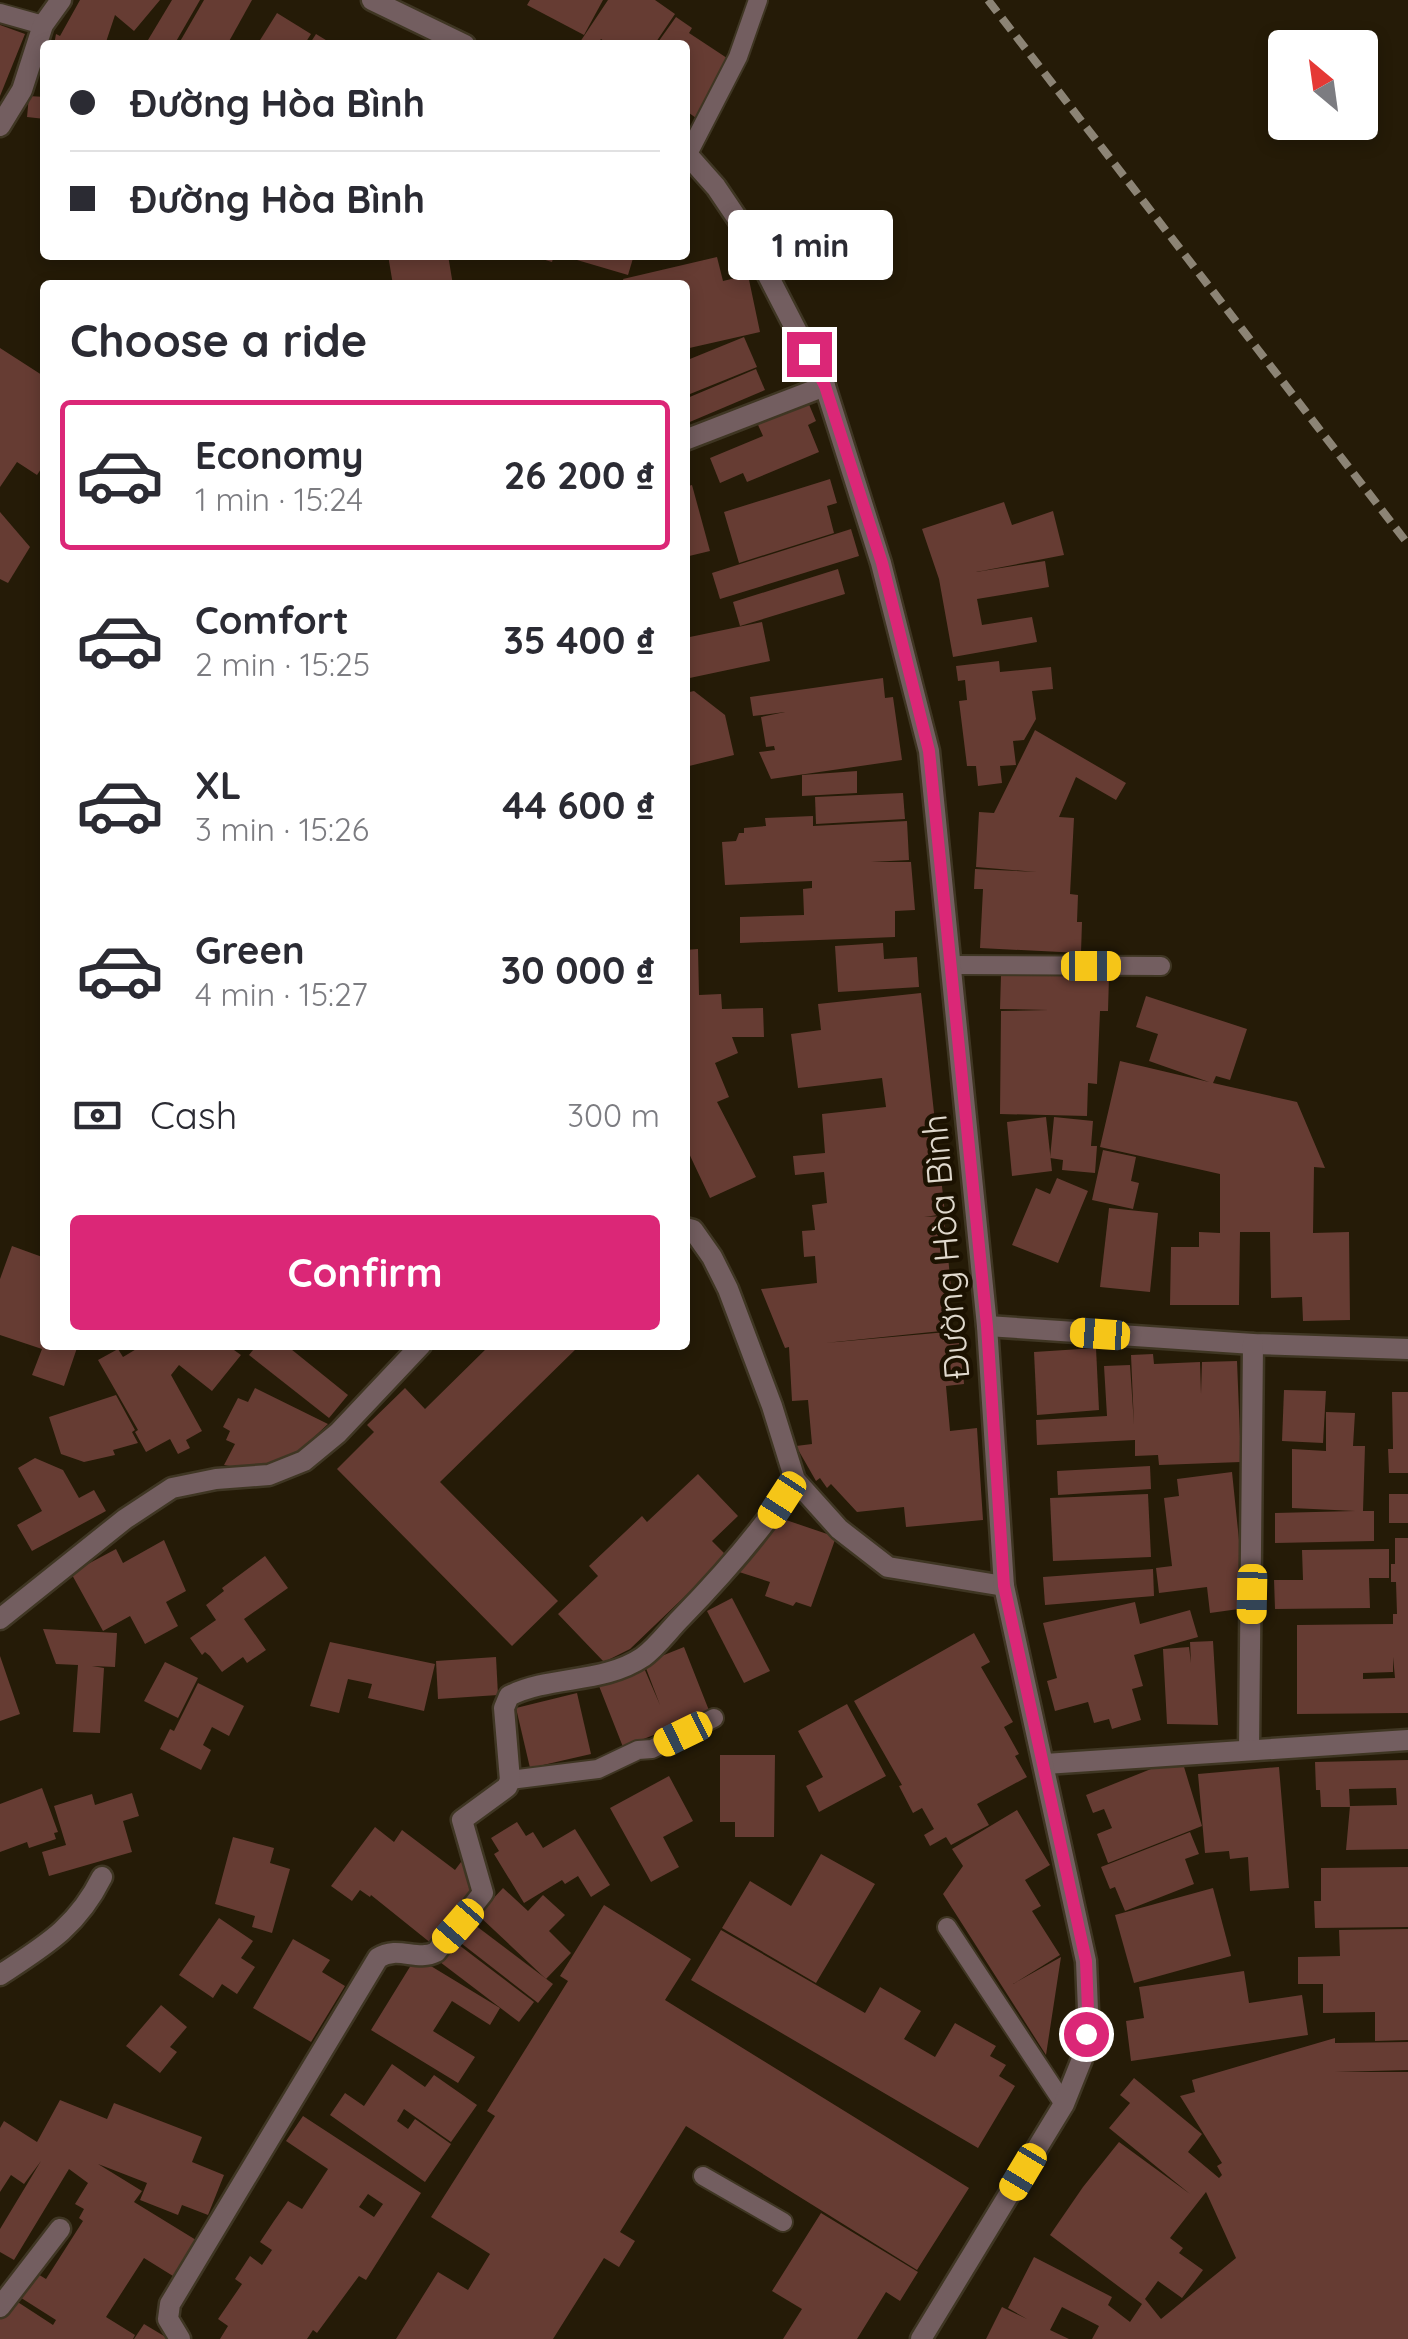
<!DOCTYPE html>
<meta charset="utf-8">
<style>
body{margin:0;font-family:Quicksand,sans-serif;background:#f7f7f7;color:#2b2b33;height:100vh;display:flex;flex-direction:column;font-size:38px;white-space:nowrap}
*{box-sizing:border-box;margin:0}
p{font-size:32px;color:#7c7c81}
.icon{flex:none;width:55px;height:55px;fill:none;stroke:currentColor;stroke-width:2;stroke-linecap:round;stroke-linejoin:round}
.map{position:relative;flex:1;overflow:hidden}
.side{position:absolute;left:40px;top:280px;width:650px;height:1070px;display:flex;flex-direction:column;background:#fff;border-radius:10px;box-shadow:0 5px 15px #0003}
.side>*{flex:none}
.top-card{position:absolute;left:40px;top:40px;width:650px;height:220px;border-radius:10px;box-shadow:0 5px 15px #0003;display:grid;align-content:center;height:220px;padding:0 30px;background:#fff}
.needle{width:65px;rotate:331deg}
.tools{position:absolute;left:1268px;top:30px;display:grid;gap:20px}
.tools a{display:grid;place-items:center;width:110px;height:110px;border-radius:10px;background:#fff;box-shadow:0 5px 15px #0003;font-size:50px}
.end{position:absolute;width:45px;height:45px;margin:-22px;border:12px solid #db2777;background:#fff;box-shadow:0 0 0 5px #fff}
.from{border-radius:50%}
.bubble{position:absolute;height:70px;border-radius:10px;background:#fff;box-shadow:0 5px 15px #0003;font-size:32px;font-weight:700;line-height:70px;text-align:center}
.car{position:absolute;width:30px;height:60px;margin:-30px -15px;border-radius:12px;box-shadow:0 0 8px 2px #0007;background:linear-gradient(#f5c518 24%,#345 0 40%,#f5c518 0 76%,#345 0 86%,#f5c518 0)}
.top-card b{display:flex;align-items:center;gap:35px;height:95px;font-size:38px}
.top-card b+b{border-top:2px solid #e1e1e2}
.top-card i{width:25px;height:25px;background:#2b2b33}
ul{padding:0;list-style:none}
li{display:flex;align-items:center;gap:30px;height:150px;margin:0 20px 15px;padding:0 10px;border:5px solid transparent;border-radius:10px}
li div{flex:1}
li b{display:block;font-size:38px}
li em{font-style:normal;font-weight:700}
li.selected{border-color:#db2777}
li>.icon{width:90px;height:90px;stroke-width:1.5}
h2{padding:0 30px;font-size:45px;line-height:120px}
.pay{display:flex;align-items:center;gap:25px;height:110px;padding:0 30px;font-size:38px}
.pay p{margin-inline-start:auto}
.action{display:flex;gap:20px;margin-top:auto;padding:20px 30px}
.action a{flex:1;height:115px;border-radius:10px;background:#db2777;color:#fff;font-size:40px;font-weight:700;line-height:115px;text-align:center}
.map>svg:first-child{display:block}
.building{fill:#663c33;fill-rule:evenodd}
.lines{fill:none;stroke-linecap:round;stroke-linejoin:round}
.service-casing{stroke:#3f3623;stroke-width:22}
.minor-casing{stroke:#3f3623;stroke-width:25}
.tertiary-casing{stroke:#3f3623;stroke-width:25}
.service{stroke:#735e60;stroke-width:18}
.minor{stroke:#735e60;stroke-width:20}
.tertiary{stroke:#735e60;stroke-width:20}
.rail{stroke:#8c8475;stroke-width:8;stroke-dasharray:15 8;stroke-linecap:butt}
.route{stroke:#db2777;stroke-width:12}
.labels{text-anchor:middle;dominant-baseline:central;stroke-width:9;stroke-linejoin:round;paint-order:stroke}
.street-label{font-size:35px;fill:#e0d9cd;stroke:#1c1201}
</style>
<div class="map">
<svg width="1408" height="2339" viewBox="0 0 1408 2339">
<rect width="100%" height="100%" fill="#251b07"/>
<g class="building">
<polygon points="80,0 160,0 134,31 115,15 105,45 54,45 56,34 60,36"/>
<polygon points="172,0 200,0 174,45 145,45"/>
<polygon points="204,0 252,0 227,45 178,45"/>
<polygon points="530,0 603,0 584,35 527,5"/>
<polygon points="608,0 655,0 675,14 654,45 610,45 601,39 597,45 578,45"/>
<polygon points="277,13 311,34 304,45 257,45"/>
<polygon points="676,17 692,28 689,33 733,62 696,118 685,110 685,45 656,45"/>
<polygon points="0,25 25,34 0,96"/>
<polygon points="316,34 334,45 309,45"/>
<polygon points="29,96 45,97 45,119 27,117"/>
<polygon points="388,255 448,255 453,285 393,285"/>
<polygon points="529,255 554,255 552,262"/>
<polygon points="560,255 634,255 628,275"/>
<polygon points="717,257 723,281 748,275 760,332 685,349 685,285 625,285 623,279"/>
<polygon points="744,337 757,367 685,396 685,361"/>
<polygon points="0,348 45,377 45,463 37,475 17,462 0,487"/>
<polygon points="756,369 765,390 685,424 685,399"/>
<polygon points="805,395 816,421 808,425 819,452 747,482 743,473 720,483 710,458 763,436 754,416"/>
<polygon points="830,479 837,503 827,506 834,533 739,563 724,512"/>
<polygon points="692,485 710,551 685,557 685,487"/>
<polygon points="1004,502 1012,525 1053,511 1064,555 976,572 1045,561 1049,587 977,599 982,625 1032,617 1037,642 953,657 939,579 922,529"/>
<polygon points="0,512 30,547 8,583 0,579"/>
<polygon points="851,529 859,556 720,599 712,573"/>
<polygon points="838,569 845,594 740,626 733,602"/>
<polygon points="762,622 770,661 685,679 685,638"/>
<polygon points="999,661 1000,672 1051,667 1053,689 1032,691 1036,719 1024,740 1013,741 1016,765 1000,766 1002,783 978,786 976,766 967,766 959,701 967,700 965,680 958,681 956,666"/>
<polygon points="883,678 885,698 893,697 902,760 771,779 759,752 775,750 774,746 766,747 761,717 785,712 753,716 750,697"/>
<polygon points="694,691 725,715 734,755 685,767 685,693"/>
<polygon points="1035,730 1126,783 1116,800 1076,777 1059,817 1074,818 1070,894 1078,895 1077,922 1082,922 1081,953 980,948 983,889 974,889 975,869 1037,872 976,867 979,812 994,813"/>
<polygon points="857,771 857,793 802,796 802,775"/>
<polygon points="903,793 905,819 816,824 815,797"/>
<polygon points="813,816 813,826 907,821 909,860 871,862 911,862 915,910 895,911 895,937 740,943 740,917 804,915 803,889 812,888 812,881 725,885 722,842 736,841 739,833 744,833 744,828 766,826 765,818"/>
<polygon points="883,943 884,959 917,957 919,987 838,992 835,946"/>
<polygon points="698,949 699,995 721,994 722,1009 763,1008 764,1037 732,1037 738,1053 715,1063 729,1097 717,1102 756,1177 710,1198 685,1145 685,950"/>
<polygon points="1001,975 1109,976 1108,1011 1100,1011 1097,1084 1088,1083 1087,1116 1000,1114 1001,1011 1049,1010 1000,1009"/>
<polygon points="921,993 945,1214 924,1217 944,1216 952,1297 947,1298 951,1330 825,1343 958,1331 960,1355 950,1358 962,1357 964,1384 946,1386 950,1431 977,1428 983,1520 906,1527 904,1507 857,1512 831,1484 827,1488 820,1478 816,1481 796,1446 812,1444 808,1400 792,1401 789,1347 785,1348 761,1289 817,1283 815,1256 804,1257 802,1231 815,1230 812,1205 827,1203 824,1172 795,1175 793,1156 825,1153 822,1114 886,1107 882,1078 798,1088 791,1034 821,1030 818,1004"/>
<polygon points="1146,996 1247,1029 1230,1080 1216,1076 1213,1083 1297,1102 1325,1168 1314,1167 1313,1233 1349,1232 1350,1320 1303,1321 1302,1297 1271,1298 1270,1232 1240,1232 1239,1305 1170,1305 1171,1247 1199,1247 1199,1232 1220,1233 1220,1174 1100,1147 1120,1061 1209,1082 1149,1061 1158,1034 1136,1027"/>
<polygon points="1046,1117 1052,1171 1012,1176 1007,1122"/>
<polygon points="1054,1117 1093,1121 1091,1146 1097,1146 1095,1173 1062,1170 1063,1160 1050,1158"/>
<polygon points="1103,1150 1136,1157 1131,1181 1139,1183 1133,1209 1092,1200"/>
<polygon points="1057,1178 1088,1191 1058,1263 1012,1245 1036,1188 1050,1194"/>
<polygon points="1109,1208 1158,1213 1150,1292 1100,1287"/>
<polygon points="12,1246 45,1258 45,1345 78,1345 64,1386 32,1375 42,1349 0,1335 0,1279"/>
<polygon points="143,1345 155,1348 157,1345 227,1345 241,1355 212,1391 179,1365 171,1375 202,1431 186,1440 190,1448 178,1454 170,1439 146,1452 135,1432 138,1430 98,1360 118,1349 123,1357"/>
<polygon points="257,1345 286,1345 348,1395 329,1418 249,1355"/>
<polygon points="490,1345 580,1345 440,1482 558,1601 512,1646 337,1469 374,1432 367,1425 405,1388 425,1409"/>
<polygon points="1096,1348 1099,1410 1037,1415 1034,1352"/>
<polygon points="1153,1354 1154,1364 1200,1362 1201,1394 1202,1362 1237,1361 1241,1462 1159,1465 1158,1455 1135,1456 1135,1440 1037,1445 1036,1420 1107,1416 1104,1366 1130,1365 1134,1425 1131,1355"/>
<polygon points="255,1388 328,1424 297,1453 257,1471 224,1465 235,1444 226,1440 230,1431 223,1427 238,1398 248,1402"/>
<polygon points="1284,1390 1326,1391 1323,1443 1282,1441"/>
<polygon points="1392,1392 1408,1392 1408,1473 1389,1473 1388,1449 1393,1449"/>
<polygon points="116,1395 135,1430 132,1432 138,1443 113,1450 115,1455 84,1462 61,1454 49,1417"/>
<polygon points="1326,1412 1355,1413 1353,1446 1365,1446 1363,1511 1374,1511 1374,1541 1275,1543 1275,1513 1355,1511 1292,1508 1292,1449 1326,1451"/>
<polygon points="35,1458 63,1470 79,1498 94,1490 106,1511 32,1551 17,1525 42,1511 18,1468"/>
<polygon points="1150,1466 1151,1489 1058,1495 1057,1471"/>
<polygon points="1232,1472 1246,1608 1210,1613 1207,1587 1159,1593 1156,1568 1172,1566 1164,1498 1179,1496 1177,1479"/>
<polygon points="698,1474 738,1516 712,1541 727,1556 630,1649 604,1662 558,1614 598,1576 589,1566 642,1516 647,1522"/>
<polygon points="1148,1494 1151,1557 1053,1561 1050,1498"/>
<rect x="1389" y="1494" width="19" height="29"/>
<polygon points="786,1520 836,1537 811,1607 796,1602 793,1606 765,1596 770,1582 736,1571 765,1534"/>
<path d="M1395,1538H1408V1713L1297,1714V1625L1393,1624V1614H1397L1396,1582H1391V1564H1395ZM1393,1657L1395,1678L1363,1679V1673L1393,1672Z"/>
<polygon points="164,1540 186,1591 166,1602 178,1626 145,1644 130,1616 103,1631 71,1573 116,1549 123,1563"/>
<polygon points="1389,1549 1389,1578 1369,1578 1370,1608 1275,1609 1274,1580 1303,1580 1302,1550"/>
<polygon points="265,1556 288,1588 244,1619 266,1650 247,1663 243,1657 222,1672 210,1656 205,1652 202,1655 190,1638 216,1620 206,1605 224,1591 222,1588"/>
<polygon points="1153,1569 1154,1596 1045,1605 1043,1577"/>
<polygon points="732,1598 770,1671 744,1683 707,1611"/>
<polygon points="1135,1602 1140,1624 1190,1610 1198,1637 1134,1655 1143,1686 1132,1689 1141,1720 1112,1729 1109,1719 1094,1723 1088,1702 1055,1711 1047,1681 1057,1678 1043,1623"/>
<polygon points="43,1629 117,1633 115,1667 92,1666 104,1668 100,1733 73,1732 78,1665 56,1664"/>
<polygon points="974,1633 990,1662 981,1667 1013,1722 1004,1727 1019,1754 1015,1756 1027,1777 977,1804 989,1825 951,1845 946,1837 930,1846 924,1835 934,1829 922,1808 913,1813 899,1786 902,1785 854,1701"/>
<polygon points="1213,1641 1218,1725 1167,1724 1163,1649 1189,1647 1191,1663 1190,1642"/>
<polygon points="330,1642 435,1664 424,1711 368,1698 372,1684 348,1679 339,1713 310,1706"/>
<polygon points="684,1647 710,1713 623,1747 599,1686 644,1668 660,1705 644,1663"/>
<polygon points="0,1656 20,1714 0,1721"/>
<polygon points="496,1657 498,1695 438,1699 436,1661"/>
<polygon points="165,1662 198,1678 178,1718 144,1701"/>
<polygon points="198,1683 244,1706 229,1736 212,1727 203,1745 211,1750 201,1770 160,1749 170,1729 174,1731"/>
<polygon points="577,1693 591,1754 530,1768 516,1708"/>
<polygon points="847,1704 886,1776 819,1812 806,1786 823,1777 798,1731"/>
<polygon points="720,1755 775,1755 774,1837 735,1837 735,1822 720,1822"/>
<polygon points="1181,1757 1202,1826 1108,1863 1097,1834 1112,1828 1104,1809 1093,1813 1086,1795"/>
<polygon points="1408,1760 1408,1849 1346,1850 1350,1806 1397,1805 1396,1788 1349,1789 1350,1807 1321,1807 1320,1790 1316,1790 1315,1762"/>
<polygon points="1279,1767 1289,1888 1250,1891 1248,1857 1230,1859 1229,1851 1205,1853 1198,1774"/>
<polygon points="669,1776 693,1821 663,1837 679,1867 651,1882 610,1808"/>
<polygon points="42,1788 58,1832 54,1833 56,1839 29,1848 27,1842 0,1852 0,1804"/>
<polygon points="132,1793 139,1816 123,1821 132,1852 49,1876 42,1852 66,1845 54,1806 92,1794 95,1805"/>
<polygon points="1017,1810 1050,1865 1025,1880 1041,1906 1032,1911 1060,1955 1013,1984 1061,1957 1046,2055 943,1894 963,1866 952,1849"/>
<polygon points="517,1822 526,1836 533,1832 543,1848 575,1829 610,1885 591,1897 578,1876 565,1884 562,1880 524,1903 494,1854 499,1851 491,1838"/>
<polygon points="375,1827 394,1842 402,1830 455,1870 461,1862 474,1871 468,1878 476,1885 432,1944 371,1895 370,1897 360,1890 352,1901 331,1886"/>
<polygon points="1190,1832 1199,1854 1185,1859 1194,1884 1125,1911 1115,1887 1110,1889 1101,1867"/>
<polygon points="233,1837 274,1848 270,1863 290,1869 272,1933 252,1927 255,1916 215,1904"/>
<polygon points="821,1854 875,1884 816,1983 722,1928 750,1881 791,1906"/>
<polygon points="1408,1867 1408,1927 1315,1928 1314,1901 1321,1901 1321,1868"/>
<polygon points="503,1888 528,1911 543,1895 565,1915 549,1931 571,1953 546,1979 478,1915"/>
<polygon points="1213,1888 1231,1956 1134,1983 1115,1915"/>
<polygon points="604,1905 691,1959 665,2000 969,2188 917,2270 686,2126 620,2232 635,2241 619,2267 604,2258 553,2339 396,2339 438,2272 468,2290 490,2254 431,2217 495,2116 487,2111 568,1981 560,1976"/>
<polygon points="219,1918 253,1941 241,1958 255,1967 237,1994 222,1984 213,1998 179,1975"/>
<polygon points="471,1922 553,1984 538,2003 457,1940"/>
<polygon points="1408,1929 1408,2040 1375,2041 1375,2012 1323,2013 1323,1984 1298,1984 1298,1957 1340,1956 1339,1930"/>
<polygon points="721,1930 865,2013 880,1987 921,2011 904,2039 935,2057 955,2023 996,2046 990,2056 1006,2065 999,2076 1015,2086 978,2148 691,1980"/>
<polygon points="293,1939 330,1960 322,1972 345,1986 311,2042 253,2008"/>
<polygon points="455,1942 534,2002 519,2022 440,1962"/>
<polygon points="416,1957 500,2008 490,2025 452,2001 433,2031 475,2057 458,2083 371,2030"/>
<polygon points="1244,1971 1249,2003 1302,1995 1308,2035 1131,2061 1126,2021 1144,2018 1139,1987"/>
<polygon points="161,2005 187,2027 170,2047 177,2052 160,2073 126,2046"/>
<path d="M1335,2038V2043L1408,2042V2070L1335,2072H1408V2339H1092L1099,2326L1062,2307L1050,2330L1069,2339H986L1002,2307L1027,2319L1008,2308L1034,2257L1112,2297L1108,2305L1130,2322L1142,2304L1050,2235L1083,2187L1119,2142L1190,2194L1109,2128L1130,2103L1120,2095L1134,2078L1202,2134L1188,2152L1219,2178L1222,2175L1217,2166L1222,2163L1180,2096L1195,2092L1192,2080ZM1206,2192L1236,2258L1161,2319L1145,2299L1158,2281L1182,2298L1203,2270L1179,2253L1183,2248L1170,2238Z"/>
<polygon points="392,2064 425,2087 434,2075 477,2105 451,2142 404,2109 397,2121 408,2129 415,2119 451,2144 425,2182 330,2115 345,2093 364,2106"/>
<polygon points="60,2100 107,2119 114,2103 202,2137 192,2162 224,2175 208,2215 182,2205 178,2215 140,2200 147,2183 98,2164 142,2191 134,2202 196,2240 173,2276 144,2258 106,2317 135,2335 133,2339 0,2339 0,2314 10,2297 53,2325 56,2320 15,2294 31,2270 46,2279 83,2221 79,2218 84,2209 75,2204 88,2183 69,2169 14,2260 0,2252 0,2229 41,2161 24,2184 11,2175 0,2192 0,2128 4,2121 37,2142"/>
<path d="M303,2116L421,2193L366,2280L359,2276L317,2333L313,2330L307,2339H220L228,2326L218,2319L242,2284L235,2279L250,2256L262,2265L272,2250L260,2242L274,2221L288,2201L302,2209L328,2169L286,2141ZM368,2194L383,2204L374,2217L359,2207Z"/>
<polygon points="821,2213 918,2272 900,2301 886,2292 857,2339 783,2339 802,2309 772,2291"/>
<polygon points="144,2324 169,2339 134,2339"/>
</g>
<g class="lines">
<defs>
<g id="service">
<polyline points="0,13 43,25"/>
<polyline points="688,154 738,57 758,0"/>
<polyline points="951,965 1161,966"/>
<polyline points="510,1780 598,1769 638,1750 652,1749 714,1718"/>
<polyline points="947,1927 1064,2104"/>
<polyline points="703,2176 783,2222"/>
</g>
<g id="minor">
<polyline points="0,126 22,90 43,25 61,0"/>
<polyline points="685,440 825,386"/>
<polyline points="685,1228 693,1230 712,1257 728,1289 772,1406 795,1480 839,1529 888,1567 1004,1586"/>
<polyline points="987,1326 1253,1344 1408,1349"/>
<polyline points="0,1619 125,1519 172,1488 216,1479 269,1475 304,1461 338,1433 421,1345"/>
<polyline points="1249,1750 1253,1344"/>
<polyline points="1045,1764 1408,1740"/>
<path d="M0,1975C46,1945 77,1927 102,1877"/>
<polyline points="0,2307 60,2229"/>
<path d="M180,2339L168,2319L170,2304L378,1958C398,1945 417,1962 436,1952L483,1893L462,1820L507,1787L510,1780L504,1708L509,1696C551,1675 603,1684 643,1657C657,1647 669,1630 681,1618C724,1574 762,1531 795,1480"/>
</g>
<g id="tertiary">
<polyline points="372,0 465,45"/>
<polyline points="685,152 716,187 743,227 825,386 881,563 929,751 987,1326 1004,1586 1086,1961 1088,2010 1082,2059 1064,2104 921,2339"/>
</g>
</defs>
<use href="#service" class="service-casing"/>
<use href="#minor" class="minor-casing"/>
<use href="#tertiary" class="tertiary-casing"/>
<use href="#service" class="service"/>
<use href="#minor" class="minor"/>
<use href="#tertiary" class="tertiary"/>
<polyline class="rail" points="988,0 1408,544"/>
</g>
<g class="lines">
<polyline class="route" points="809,354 825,386 882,563 929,751 987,1326 1004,1586 1086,1961 1088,2010 1086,2034"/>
</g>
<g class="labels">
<g class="street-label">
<text transform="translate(945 1247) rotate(-95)">Đường Hòa Bình</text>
</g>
</g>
</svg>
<div class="tools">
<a><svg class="needle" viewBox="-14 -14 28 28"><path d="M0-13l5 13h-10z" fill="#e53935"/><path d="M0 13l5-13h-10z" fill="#7c7c81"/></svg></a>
</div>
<i class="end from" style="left:1086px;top:2034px"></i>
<i class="end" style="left:809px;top:354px"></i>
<div class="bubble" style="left:728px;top:210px;width:165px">1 min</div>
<i class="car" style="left:1091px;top:966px;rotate:90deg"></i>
<i class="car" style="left:1100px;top:1334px;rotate:274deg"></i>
<i class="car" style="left:782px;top:1500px;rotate:213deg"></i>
<i class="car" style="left:1252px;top:1594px;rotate:181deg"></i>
<i class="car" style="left:683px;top:1734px;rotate:244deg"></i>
<i class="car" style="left:458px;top:1926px;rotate:221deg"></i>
<i class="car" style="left:1023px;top:2172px;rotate:211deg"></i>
<div class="top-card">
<b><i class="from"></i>Đường Hòa Bình</b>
<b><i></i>Đường Hòa Bình</b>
</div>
<section class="side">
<h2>Choose a ride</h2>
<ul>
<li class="selected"><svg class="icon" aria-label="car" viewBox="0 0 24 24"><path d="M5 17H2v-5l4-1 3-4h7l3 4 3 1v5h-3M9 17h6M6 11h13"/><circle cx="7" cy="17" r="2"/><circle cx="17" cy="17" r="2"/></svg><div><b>Economy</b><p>1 min · 15:24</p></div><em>26 200 ₫</em></li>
<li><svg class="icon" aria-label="car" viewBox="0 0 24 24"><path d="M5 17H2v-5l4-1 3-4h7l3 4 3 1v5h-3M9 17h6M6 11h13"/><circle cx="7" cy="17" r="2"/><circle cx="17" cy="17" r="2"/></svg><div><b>Comfort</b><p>2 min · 15:25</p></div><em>35 400 ₫</em></li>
<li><svg class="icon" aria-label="car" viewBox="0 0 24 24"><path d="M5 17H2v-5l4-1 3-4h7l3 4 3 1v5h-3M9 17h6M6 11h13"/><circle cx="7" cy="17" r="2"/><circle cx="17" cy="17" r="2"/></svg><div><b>XL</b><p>3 min · 15:26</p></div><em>44 600 ₫</em></li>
<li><svg class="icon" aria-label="car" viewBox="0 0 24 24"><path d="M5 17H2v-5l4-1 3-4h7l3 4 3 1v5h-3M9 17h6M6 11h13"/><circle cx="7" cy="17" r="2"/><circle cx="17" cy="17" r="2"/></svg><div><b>Green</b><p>4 min · 15:27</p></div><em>30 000 ₫</em></li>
</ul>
<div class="pay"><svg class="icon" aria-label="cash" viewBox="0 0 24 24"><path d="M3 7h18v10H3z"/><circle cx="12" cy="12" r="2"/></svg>Cash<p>300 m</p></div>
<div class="action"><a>Confirm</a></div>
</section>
</div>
